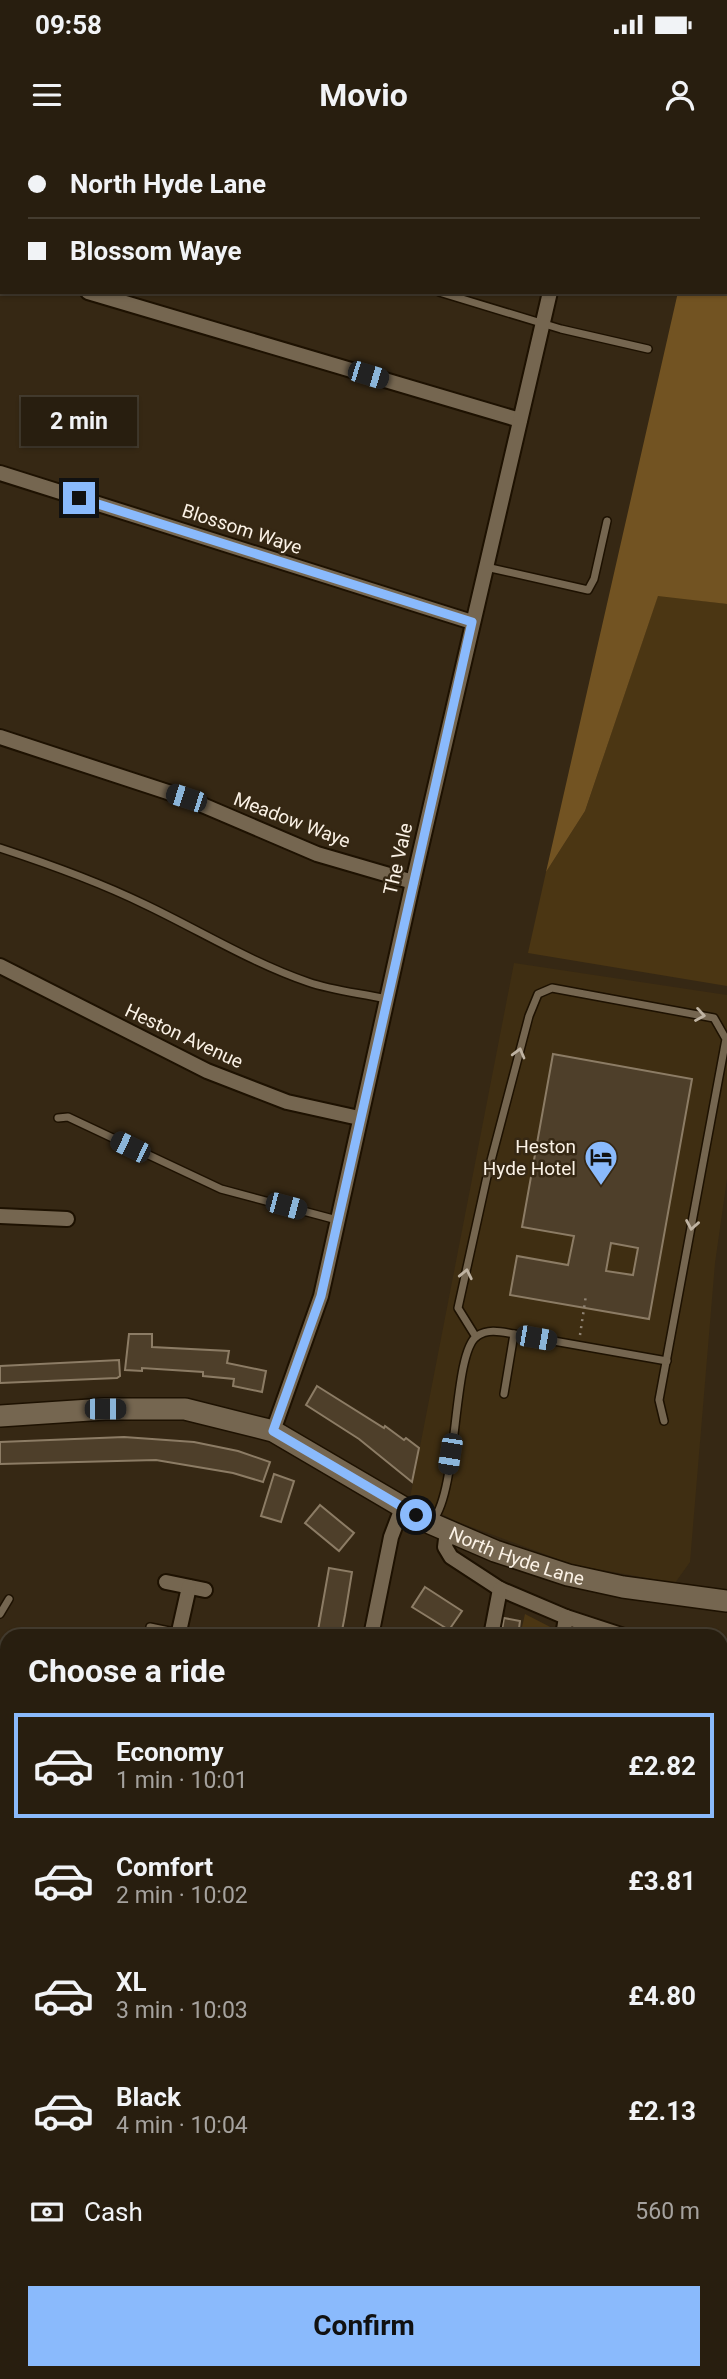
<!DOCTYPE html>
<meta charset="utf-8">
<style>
body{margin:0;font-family:Roboto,sans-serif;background:#302718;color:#f1f3f6;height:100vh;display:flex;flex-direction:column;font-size:26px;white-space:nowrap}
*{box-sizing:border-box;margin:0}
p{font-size:23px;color:#a5a29e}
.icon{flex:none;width:38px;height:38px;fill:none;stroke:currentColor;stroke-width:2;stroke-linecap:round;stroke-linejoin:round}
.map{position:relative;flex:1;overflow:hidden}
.details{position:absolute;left:0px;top:1489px;width:728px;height:751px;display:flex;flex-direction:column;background:#281e0f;border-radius:21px 21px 0 0;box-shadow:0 2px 5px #0004,0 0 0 2px #443c2f}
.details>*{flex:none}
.top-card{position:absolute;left:0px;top:0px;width:728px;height:154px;box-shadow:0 2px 5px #0004,0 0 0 2px #443c2f;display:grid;align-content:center;height:154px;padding:0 28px;background:#281e0f}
.end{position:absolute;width:32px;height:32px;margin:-16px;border:9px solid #8abafc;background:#111;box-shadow:0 0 0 4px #111}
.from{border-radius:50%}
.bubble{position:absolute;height:49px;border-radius:0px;background:#281e0f;box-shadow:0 2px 5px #0004,0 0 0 2px #443c2f;font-size:23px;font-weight:700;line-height:49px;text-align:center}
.car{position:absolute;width:21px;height:42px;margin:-21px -10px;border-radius:9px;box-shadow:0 0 5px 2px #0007;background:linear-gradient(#222 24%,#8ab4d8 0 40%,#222 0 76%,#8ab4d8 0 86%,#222 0)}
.top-card b{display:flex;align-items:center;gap:24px;height:66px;font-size:26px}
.top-card b+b{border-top:2px solid #443c2f}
.top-card i{width:18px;height:18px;background:#f1f3f6}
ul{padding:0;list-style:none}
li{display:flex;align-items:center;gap:21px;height:105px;margin:0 14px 10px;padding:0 14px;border:4px solid transparent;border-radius:0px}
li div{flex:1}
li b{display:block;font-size:26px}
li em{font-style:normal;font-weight:700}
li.selected{border-color:#8abafc}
li>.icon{width:63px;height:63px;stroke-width:1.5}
h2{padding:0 28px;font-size:32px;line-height:84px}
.pay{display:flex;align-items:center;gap:18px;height:77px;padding:0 28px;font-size:26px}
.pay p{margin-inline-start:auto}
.button{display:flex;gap:14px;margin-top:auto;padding:14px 28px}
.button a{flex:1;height:80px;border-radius:0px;background:#8abafc;color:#111;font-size:28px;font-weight:700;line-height:80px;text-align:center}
.status{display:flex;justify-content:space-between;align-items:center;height:49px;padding:0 35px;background:#281e0f;direction:ltr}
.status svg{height:19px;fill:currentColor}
header{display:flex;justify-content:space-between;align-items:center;height:91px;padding:0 28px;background:#281e0f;font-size:32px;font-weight:700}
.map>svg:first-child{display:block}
.built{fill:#3f2e12}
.green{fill:#4b3613}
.forest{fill:#725322}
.building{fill:#4e3f2a;stroke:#8c7c65;stroke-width:2;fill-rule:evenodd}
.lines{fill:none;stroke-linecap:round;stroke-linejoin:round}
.lane-casing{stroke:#1d1101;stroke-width:10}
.street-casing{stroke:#1d1101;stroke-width:18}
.secondary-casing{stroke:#1d1101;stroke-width:24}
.highway-casing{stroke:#1d1101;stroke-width:30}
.path{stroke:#908474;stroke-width:2.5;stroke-dasharray:2 5;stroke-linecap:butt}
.lane{stroke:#756650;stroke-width:7}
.street{stroke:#756650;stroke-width:14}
.secondary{stroke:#756650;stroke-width:21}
.highway{stroke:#b4822d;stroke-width:26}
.oneway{stroke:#bfb3a2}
.route{stroke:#8abafc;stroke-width:9}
.labels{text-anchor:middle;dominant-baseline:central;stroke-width:5;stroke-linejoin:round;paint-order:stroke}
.street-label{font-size:19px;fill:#fbf2e6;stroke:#362814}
.poi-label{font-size:19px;fill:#fbf2e6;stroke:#362814;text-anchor:end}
</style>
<div class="status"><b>09:58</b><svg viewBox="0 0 49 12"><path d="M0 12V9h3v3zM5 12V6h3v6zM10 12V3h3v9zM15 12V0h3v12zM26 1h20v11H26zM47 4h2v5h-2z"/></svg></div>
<header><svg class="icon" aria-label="menu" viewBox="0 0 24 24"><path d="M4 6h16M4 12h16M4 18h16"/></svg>Movio<svg class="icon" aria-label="person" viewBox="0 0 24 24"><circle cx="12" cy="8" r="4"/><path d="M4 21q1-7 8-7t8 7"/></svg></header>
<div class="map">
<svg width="727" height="2239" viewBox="0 0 727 2239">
<rect width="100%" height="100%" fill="#362814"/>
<polygon class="built" points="514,823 727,855 727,1039 715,1123 690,1422 675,1443 574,1425 458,1382 410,1358"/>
<g class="green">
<polygon points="658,455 727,464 727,846 528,813 546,732 585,671"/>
<polygon points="525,1474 556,1490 555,1496 520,1496"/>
<rect x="122" y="2233" width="425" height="6"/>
</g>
<polygon class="forest" points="713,0 727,0 727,464 658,456 585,671 546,732 678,152 726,152 726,2 712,2"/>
<g class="building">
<path d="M553,914L692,939L649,1179L510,1155L517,1116L568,1125L574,1096L522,1087ZM611,1103L638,1108L633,1135L606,1131Z"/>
<polygon points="129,1194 152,1194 152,1207 229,1211 227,1223 266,1231 262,1252 233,1246 234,1239 203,1236 203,1232 142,1228 142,1231 125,1230"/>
<polygon points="119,1220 120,1236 117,1238 0,1243 0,1226"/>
<polygon points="317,1246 384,1288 385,1286 404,1300 406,1298 419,1308 412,1342 359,1299 306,1265"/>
<polygon points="124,1297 194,1302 238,1311 270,1322 263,1342 233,1333 156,1320 0,1324 0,1302"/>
<polygon points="274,1334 294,1341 281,1382 261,1376"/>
<polygon points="320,1365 354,1393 339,1411 305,1383"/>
<polygon points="329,1428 352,1432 345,1475 341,1496 317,1496"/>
<polygon points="425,1447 462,1471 449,1490 412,1467"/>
<polygon points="504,1478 520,1481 518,1496 501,1496"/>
</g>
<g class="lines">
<defs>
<g id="lane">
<polyline points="50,2 51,0"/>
<polyline points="304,2 305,0"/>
<polyline points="594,2 594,0"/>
<polyline points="439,152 561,189 648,209"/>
<polyline points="486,427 588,450 594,439 607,381"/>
<path d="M0,708C49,724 97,741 144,764C199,790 250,822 308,842C334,851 360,853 386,859"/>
<polyline points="58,978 68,977 221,1049 337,1080"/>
<polyline points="476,1197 458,1168 488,1032 529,876 538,854 552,848 714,878 726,899 659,1260 664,1281"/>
<polyline points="504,1254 514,1194"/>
<path d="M433,1380C459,1348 452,1213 477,1196C489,1188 502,1192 514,1194L667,1221"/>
<polyline points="0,1474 9,1459"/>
<polyline points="150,1487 179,1493"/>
</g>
<g id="street">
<polyline points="291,0 296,2"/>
<polyline points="0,126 2,127"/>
<polyline points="88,152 520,280"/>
<polyline points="0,333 472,482"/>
<polyline points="0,597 186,658 317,714 413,742"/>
<polyline points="0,826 207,931 287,962 359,978"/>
<polyline points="0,1076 67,1079"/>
<polyline points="273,1291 321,1156 413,742 550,152"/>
<polyline points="447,1391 445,1407 451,1417 500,1449 566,1477 624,1496"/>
<polyline points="166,1442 205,1450"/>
<polyline points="178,1496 189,1447"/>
<polyline points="371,1496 391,1397 402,1368"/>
<polyline points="491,1496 500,1449"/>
<polyline points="563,1496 566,1477"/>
<polyline points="0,1573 7,1584"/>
<polyline points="642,2239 646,2233"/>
</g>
<g id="secondary">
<path id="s1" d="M0,1276L105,1269H185L273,1291L430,1383L495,1411L568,1435L623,1447L727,1461"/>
</g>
<polyline id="highway" points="721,2218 727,2081"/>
</defs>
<use href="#lane" class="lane-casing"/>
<use href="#street" class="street-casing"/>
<use href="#secondary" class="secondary-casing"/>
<use href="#highway" class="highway-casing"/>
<g class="path">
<polyline points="580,1195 586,1155"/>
<polyline points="207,2233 211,2239"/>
<polyline points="566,2233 566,2239"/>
<polyline points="623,2233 625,2239"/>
<polyline points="175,2239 176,2233"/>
<polyline points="599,2239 599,2233"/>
</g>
<use href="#lane" class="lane"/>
<use href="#street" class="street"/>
<use href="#secondary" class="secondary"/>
<use href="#highway" class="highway"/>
</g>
<defs><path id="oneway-chevron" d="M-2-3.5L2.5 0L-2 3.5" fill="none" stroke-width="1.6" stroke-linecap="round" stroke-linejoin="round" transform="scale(1.75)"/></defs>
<g class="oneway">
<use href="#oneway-chevron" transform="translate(700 875) rotate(10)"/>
<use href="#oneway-chevron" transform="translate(519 913) rotate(-75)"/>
<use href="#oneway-chevron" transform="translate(692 1085) rotate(100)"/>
<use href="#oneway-chevron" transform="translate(466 1134) rotate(-78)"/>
</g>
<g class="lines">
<polyline class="route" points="79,358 472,482 321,1156 273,1291 416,1375"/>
</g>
<defs>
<symbol id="hotel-pin" viewBox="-11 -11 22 30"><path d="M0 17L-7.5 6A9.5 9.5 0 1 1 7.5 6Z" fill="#8abafc" stroke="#362814"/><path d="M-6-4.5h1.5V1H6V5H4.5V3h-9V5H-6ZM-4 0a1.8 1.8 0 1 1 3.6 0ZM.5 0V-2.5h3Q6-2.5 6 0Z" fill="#111"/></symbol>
</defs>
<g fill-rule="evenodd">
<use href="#hotel-pin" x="582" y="998" width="38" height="52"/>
</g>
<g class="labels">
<g class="street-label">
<text transform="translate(242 389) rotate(18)">Blossom Waye</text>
<text transform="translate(292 680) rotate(21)">Meadow Waye</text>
<text transform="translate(398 719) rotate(-77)">The Vale</text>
<text transform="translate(184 896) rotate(25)">Heston Avenue</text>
<text stroke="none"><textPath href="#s1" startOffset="551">North Hyde Lane</textPath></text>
</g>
<g class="poi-label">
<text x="576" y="1006">Heston<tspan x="576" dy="22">Hyde Hotel</tspan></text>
</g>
</g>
</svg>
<i class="end from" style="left:416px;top:1375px"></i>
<i class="end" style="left:79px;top:358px"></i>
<div class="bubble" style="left:21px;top:257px;width:116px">2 min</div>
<i class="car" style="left:368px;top:235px;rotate:107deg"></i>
<i class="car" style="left:186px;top:658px;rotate:288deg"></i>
<i class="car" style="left:130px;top:1007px;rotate:296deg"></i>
<i class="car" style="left:286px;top:1066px;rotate:105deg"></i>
<i class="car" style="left:536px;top:1198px;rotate:100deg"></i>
<i class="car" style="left:105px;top:1269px;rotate:90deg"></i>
<i class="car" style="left:450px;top:1314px;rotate:189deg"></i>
<div class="top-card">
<b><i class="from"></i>North Hyde Lane</b>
<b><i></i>Blossom Waye</b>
</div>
<section class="details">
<h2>Choose a ride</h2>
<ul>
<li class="selected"><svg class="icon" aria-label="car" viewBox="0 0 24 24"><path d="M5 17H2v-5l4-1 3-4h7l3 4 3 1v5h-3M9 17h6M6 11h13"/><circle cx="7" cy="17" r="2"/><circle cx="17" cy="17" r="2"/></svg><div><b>Economy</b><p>1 min · 10:01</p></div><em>£2.82</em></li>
<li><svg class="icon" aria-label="car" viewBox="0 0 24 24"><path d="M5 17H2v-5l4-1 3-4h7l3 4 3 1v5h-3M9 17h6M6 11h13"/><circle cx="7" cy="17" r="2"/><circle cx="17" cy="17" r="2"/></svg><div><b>Comfort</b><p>2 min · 10:02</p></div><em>£3.81</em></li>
<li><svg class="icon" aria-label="car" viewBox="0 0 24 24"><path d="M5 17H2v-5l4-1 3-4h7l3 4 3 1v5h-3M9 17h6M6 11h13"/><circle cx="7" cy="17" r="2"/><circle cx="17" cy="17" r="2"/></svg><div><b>XL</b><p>3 min · 10:03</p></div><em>£4.80</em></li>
<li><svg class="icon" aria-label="car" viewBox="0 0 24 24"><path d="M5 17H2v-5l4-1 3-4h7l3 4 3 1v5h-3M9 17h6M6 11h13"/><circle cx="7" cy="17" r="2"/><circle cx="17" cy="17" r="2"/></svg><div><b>Black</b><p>4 min · 10:04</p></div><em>£2.13</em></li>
</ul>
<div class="pay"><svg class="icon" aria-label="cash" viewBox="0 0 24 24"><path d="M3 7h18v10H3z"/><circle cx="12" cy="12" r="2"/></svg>Cash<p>560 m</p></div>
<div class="button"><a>Confirm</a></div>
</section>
</div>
